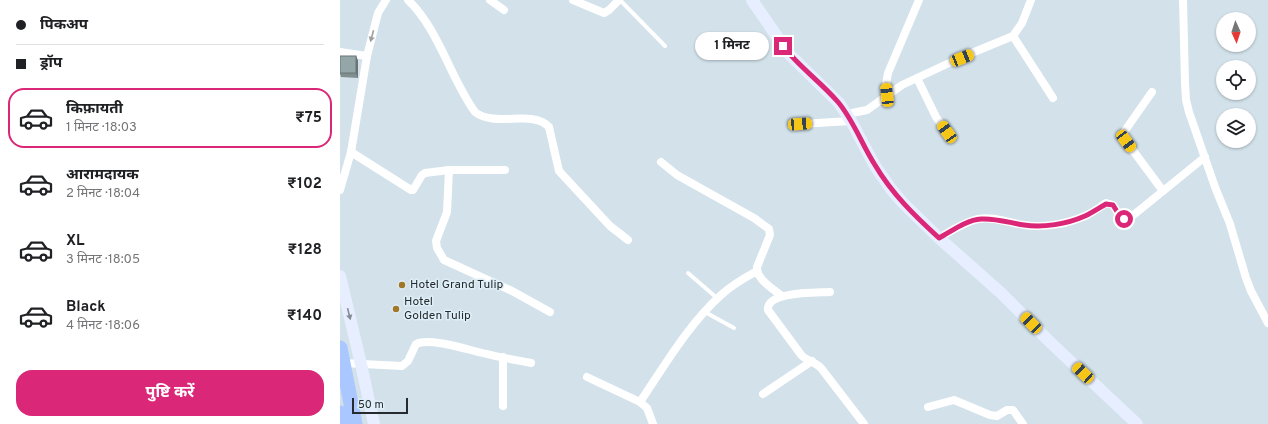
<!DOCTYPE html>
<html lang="hi">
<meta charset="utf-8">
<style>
body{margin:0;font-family:Overpass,"Noto Sans Devanagari",sans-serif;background:#f6f6f6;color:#202124;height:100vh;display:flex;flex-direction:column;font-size:15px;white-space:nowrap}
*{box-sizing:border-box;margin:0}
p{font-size:13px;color:#757577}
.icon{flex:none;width:22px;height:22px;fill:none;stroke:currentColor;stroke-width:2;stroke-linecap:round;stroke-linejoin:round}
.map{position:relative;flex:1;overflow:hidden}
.drawer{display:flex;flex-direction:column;background:#fff;width:340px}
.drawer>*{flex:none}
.guide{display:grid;align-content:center;height:88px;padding:0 16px;background:#fff}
.needle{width:26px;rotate:177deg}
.controls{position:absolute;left:876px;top:12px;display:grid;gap:8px}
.controls a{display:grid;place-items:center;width:40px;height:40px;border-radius:50%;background:#fff;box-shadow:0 1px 3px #0004;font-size:20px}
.scale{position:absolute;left:12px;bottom:10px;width:56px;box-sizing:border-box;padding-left:4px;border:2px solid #252b2e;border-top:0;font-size:11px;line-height:14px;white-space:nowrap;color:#252b2e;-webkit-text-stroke:3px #dfeff7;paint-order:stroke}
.end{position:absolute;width:18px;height:18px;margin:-9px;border:5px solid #db2777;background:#fff;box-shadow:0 0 0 2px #fff}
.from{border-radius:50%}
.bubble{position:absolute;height:28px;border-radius:14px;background:#fff;box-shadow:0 1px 3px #0004;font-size:13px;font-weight:700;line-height:28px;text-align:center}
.car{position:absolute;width:12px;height:24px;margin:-12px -6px;border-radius:5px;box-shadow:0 0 3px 1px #0007;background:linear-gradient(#f5c518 24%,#345 0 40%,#f5c518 0 76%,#345 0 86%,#f5c518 0)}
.guide b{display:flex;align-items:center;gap:14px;height:38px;font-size:15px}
.guide b+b{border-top:1px solid #e0e0e0}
.guide i{width:10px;height:10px;background:#202124}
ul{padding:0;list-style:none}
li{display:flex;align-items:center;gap:12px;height:60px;margin:0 8px 6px;padding:0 8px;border:2px solid transparent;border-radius:16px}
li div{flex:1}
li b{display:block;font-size:15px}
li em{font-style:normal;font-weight:700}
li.current{border-color:#db2777}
li>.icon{width:36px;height:36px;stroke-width:1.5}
.primary-button{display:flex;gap:8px;margin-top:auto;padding:8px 16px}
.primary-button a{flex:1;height:46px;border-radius:16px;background:#db2777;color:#fff;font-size:16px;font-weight:700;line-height:46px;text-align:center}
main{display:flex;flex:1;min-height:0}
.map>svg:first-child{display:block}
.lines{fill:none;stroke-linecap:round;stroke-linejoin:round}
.lane{stroke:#fff;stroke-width:4}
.street{stroke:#fff;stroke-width:8}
.secondary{stroke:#e6eeff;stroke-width:12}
.highway{stroke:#aac7ff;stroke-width:15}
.wall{fill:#7f8f90}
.shaded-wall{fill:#687475}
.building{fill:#94a6a7;stroke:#687475}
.oneway{fill:#9da0a1}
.oneway2{fill:#868c96}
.route{stroke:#db2777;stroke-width:5}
.poi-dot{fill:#a37728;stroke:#dfeff7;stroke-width:1.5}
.labels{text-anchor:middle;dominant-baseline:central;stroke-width:3;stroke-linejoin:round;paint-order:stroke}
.poi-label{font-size:12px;fill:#252b2e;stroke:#dfeff7;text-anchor:start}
</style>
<main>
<section class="drawer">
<div class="guide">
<b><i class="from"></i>पिकअप</b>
<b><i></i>ड्रॉप</b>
</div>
<ul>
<li class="current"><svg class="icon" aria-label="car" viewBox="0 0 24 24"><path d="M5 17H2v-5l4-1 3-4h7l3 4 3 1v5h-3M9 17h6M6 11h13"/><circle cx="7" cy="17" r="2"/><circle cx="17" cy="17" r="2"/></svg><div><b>किफ़ायती</b><p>1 मिनट · 18:03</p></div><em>₹75</em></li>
<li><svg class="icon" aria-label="car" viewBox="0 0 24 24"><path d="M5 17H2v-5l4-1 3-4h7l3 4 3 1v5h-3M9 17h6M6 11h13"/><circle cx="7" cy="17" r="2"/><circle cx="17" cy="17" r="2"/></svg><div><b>आरामदायक</b><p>2 मिनट · 18:04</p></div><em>₹102</em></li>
<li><svg class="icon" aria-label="car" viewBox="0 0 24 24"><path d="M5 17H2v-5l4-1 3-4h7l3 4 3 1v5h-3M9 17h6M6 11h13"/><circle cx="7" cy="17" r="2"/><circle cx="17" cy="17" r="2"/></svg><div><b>XL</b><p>3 मिनट · 18:05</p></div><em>₹128</em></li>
<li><svg class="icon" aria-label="car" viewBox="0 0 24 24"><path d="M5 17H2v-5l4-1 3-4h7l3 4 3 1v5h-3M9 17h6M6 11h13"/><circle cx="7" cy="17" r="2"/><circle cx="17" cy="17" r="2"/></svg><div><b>Black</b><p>4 मिनट · 18:06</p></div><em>₹140</em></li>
</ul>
<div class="primary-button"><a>पुष्टि करें</a></div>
</section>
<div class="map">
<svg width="928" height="424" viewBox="0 0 928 424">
<rect width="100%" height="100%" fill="#d2e1ea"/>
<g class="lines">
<g class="lane">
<polyline points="280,0 325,46"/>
<polyline points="348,273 377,298"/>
<polyline points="365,312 394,328"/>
</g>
<g class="street">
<path d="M68,0C98,28 111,79 135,112C155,128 193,109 209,127L219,171L270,226L288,240"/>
<polyline points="150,0 164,10"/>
<polyline points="233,0 264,13 269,10 279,0"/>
<polyline points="843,0 845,83 846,100 849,112 875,187 890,224 906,278 911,291 928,323"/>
<polyline points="673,36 713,98"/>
<polyline points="0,52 27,56"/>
<polyline points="577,78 596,117 607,132"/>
<polyline points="812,92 784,132 783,135 786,141 823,191"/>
<polyline points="547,95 546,84 548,73 579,0"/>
<polyline points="507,114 527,110 562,85 622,57 673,36 682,23 691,0"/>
<polyline points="460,124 511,121"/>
<polyline points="11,152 71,190 73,190 82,175 85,173 109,170 165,170"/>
<path d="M321,162L337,175L414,218L429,229L430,235L417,267C416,279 433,289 442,296"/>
<polyline points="109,170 107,212 96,241 97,248 104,260 172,291 210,312"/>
<polyline points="0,190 11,152 27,56 38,13 46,0"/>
<path d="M599,238C611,231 624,222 638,219C653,216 669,223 684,225C703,228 727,224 745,216C752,213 759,208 766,203L773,205L781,218L787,219L791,217L865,157"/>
<path d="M490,292C477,293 426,291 428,310L462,356C468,361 475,362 481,368L524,424"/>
<path d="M3,363L62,366L68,361L76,344C91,337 131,351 147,354C162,358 176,360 191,363"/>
<polyline points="247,377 300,402"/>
<polyline points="423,394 472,361"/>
<polyline points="163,406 163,357"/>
<polyline points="588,407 614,400 650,415 657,416 667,410 673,410 683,424"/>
<path d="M313,424L307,408L300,402C325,365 348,325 381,295C392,285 404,278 417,271"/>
</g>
<g class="secondary">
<polyline points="412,0 449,54 499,103 511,121 535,166 551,189 562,202 599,238 661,293 711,343 797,424"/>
<polyline points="0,276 21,364 34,424"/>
</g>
<g class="highway">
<polyline points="0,348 15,424"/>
<polyline points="0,413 2,424"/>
</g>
</g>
<polygon class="wall" points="0,56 16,56 18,61 18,78 1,77 0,74"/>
<polygon class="shaded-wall" points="16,56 18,61 18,78 16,73"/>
<rect class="building" x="0" y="56" width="16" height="17"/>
<defs><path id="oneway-solid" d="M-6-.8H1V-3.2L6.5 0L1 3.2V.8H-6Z"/></defs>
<use class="oneway" href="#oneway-solid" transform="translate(32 36) rotate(105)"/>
<use class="oneway2" href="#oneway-solid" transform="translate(9 314) rotate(76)"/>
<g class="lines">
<path class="route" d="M443,46C459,67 481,82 498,102C514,121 522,145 535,165C552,194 575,216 599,238C612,231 626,220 641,219C656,218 670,223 684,225C703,228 727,224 745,216C752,213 759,208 766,204L773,205L781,218L784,219"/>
</g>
<g class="poi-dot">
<circle cx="62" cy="285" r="4"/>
<circle cx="56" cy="309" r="4"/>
</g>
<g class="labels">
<g class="poi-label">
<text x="70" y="285">Hotel Grand Tulip</text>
<text x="64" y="302">Hotel<tspan x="64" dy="14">Golden Tulip</tspan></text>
</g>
</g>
</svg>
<div class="controls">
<a><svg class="needle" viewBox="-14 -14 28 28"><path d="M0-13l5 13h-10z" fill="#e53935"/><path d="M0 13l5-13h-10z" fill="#757577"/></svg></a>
<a><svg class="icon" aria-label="locate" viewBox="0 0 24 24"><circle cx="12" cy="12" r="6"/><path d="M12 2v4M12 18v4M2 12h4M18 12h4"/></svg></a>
<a><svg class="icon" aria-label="layers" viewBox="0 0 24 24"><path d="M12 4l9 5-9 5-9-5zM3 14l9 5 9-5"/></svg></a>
</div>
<div class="scale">50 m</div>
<i class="end from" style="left:784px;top:219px"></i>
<i class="end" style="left:443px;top:46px"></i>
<div class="bubble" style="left:355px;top:32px;width:74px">1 मिनट</div>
<i class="car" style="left:622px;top:58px;rotate:68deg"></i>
<i class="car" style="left:547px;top:95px;rotate:354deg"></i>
<i class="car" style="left:460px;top:124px;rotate:86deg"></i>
<i class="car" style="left:607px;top:132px;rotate:325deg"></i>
<i class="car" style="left:786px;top:141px;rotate:143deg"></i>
<i class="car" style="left:691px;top:323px;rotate:315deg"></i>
<i class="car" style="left:743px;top:373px;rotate:313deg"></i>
</div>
</main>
